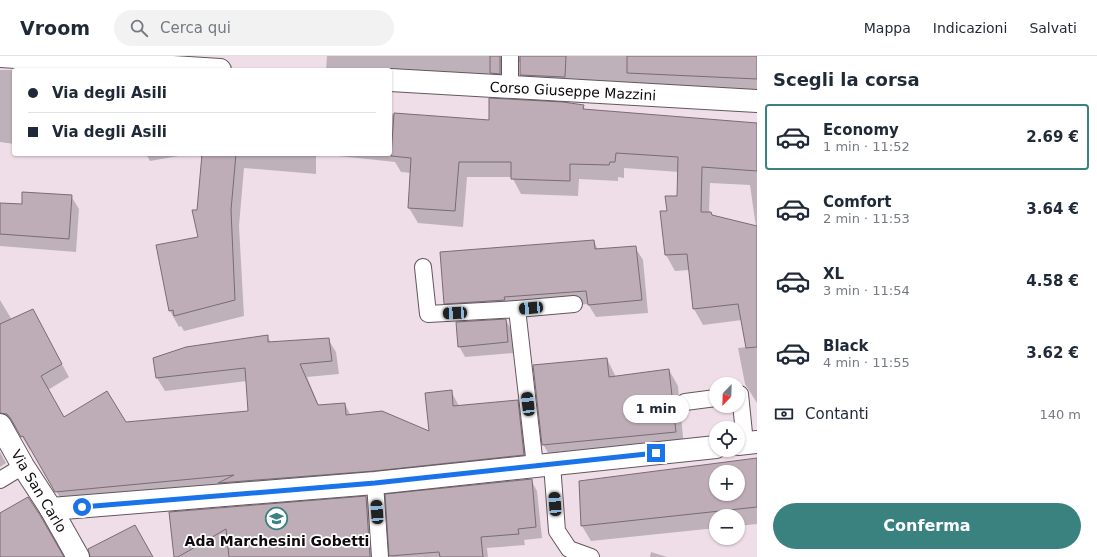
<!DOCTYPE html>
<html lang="it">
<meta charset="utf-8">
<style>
body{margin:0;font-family:"DejaVu Sans",sans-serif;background:#f2f2f3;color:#1f2937;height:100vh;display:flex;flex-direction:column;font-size:15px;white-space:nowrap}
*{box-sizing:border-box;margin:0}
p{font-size:13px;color:#747a83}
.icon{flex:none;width:22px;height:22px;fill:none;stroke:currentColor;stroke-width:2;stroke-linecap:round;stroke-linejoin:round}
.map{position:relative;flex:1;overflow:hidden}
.sheet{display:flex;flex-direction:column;background:#fff;width:340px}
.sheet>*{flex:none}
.top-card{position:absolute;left:12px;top:12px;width:380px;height:88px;border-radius:4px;box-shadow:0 1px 3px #0004;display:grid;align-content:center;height:88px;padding:0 16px;background:#fff}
.needle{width:26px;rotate:203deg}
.tools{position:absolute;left:709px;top:321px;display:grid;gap:8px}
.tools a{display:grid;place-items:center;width:36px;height:36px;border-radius:50%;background:#fff;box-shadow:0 1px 3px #0004;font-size:20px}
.end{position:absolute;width:18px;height:18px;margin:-9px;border:5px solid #1a73e8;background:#fff;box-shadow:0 0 0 2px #fff}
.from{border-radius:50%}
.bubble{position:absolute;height:28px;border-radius:14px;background:#fff;box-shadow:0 1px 3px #0004;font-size:13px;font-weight:700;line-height:28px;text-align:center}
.car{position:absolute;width:12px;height:24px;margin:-12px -6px;border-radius:5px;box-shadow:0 0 3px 1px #0007;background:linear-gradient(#222 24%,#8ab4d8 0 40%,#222 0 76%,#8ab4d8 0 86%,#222 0)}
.top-card b{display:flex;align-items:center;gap:14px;height:38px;font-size:15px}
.top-card b+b{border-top:1px solid #e0e1e3}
.top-card i{width:10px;height:10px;background:#1f2937}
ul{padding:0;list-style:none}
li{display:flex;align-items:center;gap:12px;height:66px;margin:0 8px 6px;padding:0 8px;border:2px solid transparent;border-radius:4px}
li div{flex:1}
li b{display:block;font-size:15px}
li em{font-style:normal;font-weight:700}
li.on{border-color:#3a8280}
li>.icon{width:36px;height:36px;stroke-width:1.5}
h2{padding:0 16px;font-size:18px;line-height:48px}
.pay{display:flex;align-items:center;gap:10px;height:44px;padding:0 16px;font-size:15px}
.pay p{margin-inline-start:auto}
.cta{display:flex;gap:8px;margin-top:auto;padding:8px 16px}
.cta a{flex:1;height:46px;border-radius:24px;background:#3a8280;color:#fff;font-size:16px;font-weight:700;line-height:46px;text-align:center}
header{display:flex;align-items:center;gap:24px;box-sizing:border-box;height:56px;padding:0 20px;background:#fff;border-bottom:1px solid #e0e1e3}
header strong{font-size:19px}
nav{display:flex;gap:22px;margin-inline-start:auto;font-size:14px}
.search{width:280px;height:36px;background:#f2f2f3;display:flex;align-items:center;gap:10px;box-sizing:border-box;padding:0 14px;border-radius:22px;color:#747a83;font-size:15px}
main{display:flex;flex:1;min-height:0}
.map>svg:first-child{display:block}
.shadow{fill:#0003;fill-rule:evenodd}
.building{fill:#beadb7;stroke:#7a6b74;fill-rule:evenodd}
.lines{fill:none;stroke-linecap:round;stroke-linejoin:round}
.service-casing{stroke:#64565e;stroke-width:18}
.minor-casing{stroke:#64565e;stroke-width:24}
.service{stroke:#fff;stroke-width:16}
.minor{stroke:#fff;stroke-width:22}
.route{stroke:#1a73e8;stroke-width:5}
.labels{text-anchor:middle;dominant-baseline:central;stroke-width:3.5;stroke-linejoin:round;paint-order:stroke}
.street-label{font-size:14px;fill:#0f0a0d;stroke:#fff}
.poi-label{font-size:14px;font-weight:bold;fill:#0f0a0d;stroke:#fff}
</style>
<header>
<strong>Vroom</strong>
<div class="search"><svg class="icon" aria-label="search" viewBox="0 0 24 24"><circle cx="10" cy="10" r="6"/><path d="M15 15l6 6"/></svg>Cerca qui</div>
<nav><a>Mappa</a><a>Indicazioni</a><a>Salvati</a></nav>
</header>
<main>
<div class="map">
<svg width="757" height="501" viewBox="0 0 757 501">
<rect width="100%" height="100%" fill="#efdee8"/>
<g class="shadow">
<polygon points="327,0 757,0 757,38 530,34 520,19 520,6 514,7 509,33 390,14 326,14"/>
<polygon points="0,14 14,14 14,88 0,86"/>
<path d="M583,50L585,54L757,68V347L745,328L738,292L746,291L742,264L703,269L694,253L689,214L675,215L666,199L662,156H668L678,141L679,116L624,112V122L618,121V125L579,123L578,140L521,138L512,121H467L463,171L418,167L409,152L411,117L401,116L395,106L320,98H390V58L490,66ZM710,127L750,129L756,171L713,160L709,157Z"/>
<polygon points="131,98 190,98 150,105 146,98 132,100"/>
<polygon points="203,98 316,98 316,118 244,112 239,170 244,260 184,275 181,270 179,271 170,255 157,190 199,182 198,155"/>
<polygon points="71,140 79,153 76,196 0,190 0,148 22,149"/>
<polygon points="594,185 598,194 635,191 643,204 648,257 596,261 588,248 452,260 445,247"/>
<polygon points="0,244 12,264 40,268 69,321 48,334 64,363 126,367 249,356 247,325 165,335 157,322 154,302 267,280 271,287 328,283 336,296 339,318 307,321 319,350 345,348 351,360 430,377 451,335 459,350 517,345 525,358 531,412 64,449 32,392 30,394 19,376 15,372 9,369 0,373"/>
<polygon points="506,264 512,275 514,297 465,301 459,290"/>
<polygon points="607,303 616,321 669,314 678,330 684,391 552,404 543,388"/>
<polygon points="0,396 6,407 0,411"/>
<path d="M757,403V468L738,470V460H716V472L591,485L582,470L580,426ZM716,416H738V438H716Z"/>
<polygon points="531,424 537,435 542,482 524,484 525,489 487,492 488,501 390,501 386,439"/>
<polygon points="366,441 375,458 378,501 175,501 170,457"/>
<polygon points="651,496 667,501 650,501"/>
</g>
<g class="building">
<polygon points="490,0 500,0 500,18 490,17"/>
<polygon points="520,0 566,0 565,21 520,19"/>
<polygon points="627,0 757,0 757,23 627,17"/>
<polygon points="489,42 563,46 584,49 583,53 757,67 757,115 702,111 701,156 711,156 712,159 757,170 757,291 746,292 738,248 693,253 687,198 665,199 660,155 667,155 665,140 677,140 678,101 616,97 615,106 610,106 609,109 570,108 570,125 511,123 511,106 459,106 455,155 408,152 411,102 391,100 394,57 489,64"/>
<polygon points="202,98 236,98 231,154 235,244 174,260 173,254 169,255 156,189 198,181 192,154 197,154"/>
<polygon points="22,136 72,139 69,183 0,178 0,147 22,148"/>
<polygon points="594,184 595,193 636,190 642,244 588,249 586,235 504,241 505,244 444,248 440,196"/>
<polygon points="33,253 62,308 41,320 64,361 107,335 126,366 248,355 245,312 156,322 153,302 186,291 268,279 268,286 329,282 332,305 300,308 318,349 345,347 346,359 382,355 429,375 425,337 452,334 453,350 518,344 524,399 374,415 218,427 234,419 55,436 23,380 21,381 11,363 7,358 0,357 0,268"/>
<polygon points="506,263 508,286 458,291 456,266"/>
<polygon points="607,302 609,321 669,313 676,376 542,389 533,309"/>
<path d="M757,402V451L581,470L579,425ZM716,416H738V438H716Z"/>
<polygon points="532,423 536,471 518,473 519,478 481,481 483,501 440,501 439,496 389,500 385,438"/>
<polygon points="366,440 370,501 229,501 226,473 178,501 174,501 169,456"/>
<polygon points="28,441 40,459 64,501 0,501 0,457"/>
<polygon points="135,469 153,501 90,501 88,493"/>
</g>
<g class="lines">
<defs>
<g id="service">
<polyline points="510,31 510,0"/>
<polyline points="423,211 428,258 517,253 535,410"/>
<polyline points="517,253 574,248"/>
<polyline points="738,339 740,338 745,387"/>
<polyline points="685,346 716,342"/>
<polyline points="552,408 557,475 569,493 591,501"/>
<polyline points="0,424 23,410"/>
<polyline points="375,427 380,501"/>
</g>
<g id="minor">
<polyline points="0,0 220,14"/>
<polyline points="390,24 757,45"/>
<polyline points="0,369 23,410 51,453 78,501"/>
<polyline points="738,388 757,386"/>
<polyline points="51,453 375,427 716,391"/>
</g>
</defs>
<use href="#service" class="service-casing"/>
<use href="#minor" class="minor-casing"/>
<use href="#service" class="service"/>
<use href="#minor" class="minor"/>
</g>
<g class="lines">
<polyline class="route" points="82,451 375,427 656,397"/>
</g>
<defs>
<symbol id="school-ring" viewBox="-11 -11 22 22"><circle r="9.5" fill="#fff" stroke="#3a8280" stroke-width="1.5"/><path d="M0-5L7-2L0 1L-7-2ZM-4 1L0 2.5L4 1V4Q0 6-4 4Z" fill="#3a8280"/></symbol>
</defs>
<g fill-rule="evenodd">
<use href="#school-ring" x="264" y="450" width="25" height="25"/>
</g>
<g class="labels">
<g class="street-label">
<text transform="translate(573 35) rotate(3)">Corso Giuseppe Mazzini</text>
<text transform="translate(39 435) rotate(59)">Via San Carlo</text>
</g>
<g class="poi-label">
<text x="277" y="485">Ada Marchesini Gobetti</text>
</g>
</g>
</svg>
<div class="tools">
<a><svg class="needle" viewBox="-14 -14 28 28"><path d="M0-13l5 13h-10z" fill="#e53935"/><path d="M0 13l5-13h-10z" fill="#747a83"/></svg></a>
<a><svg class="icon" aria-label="locate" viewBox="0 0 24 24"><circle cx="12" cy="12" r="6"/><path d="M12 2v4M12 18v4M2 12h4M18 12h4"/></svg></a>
<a>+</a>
<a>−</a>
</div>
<i class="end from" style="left:82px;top:451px"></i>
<i class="end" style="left:656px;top:397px"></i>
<div class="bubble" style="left:623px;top:339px;width:66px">1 min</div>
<i class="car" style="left:531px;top:252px;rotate:265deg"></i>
<i class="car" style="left:455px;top:257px;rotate:267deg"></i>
<i class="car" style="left:528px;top:348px;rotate:353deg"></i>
<i class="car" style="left:555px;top:448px;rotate:356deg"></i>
<i class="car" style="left:377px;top:456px;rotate:356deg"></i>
<div class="top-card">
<b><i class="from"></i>Via degli Asili</b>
<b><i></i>Via degli Asili</b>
</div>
</div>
<section class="sheet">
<h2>Scegli la corsa</h2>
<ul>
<li class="on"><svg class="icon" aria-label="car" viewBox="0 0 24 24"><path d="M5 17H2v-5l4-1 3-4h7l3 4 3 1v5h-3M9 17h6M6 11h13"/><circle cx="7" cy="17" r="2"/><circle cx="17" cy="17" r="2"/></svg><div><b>Economy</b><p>1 min · 11:52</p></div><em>2.69 €</em></li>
<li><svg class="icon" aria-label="car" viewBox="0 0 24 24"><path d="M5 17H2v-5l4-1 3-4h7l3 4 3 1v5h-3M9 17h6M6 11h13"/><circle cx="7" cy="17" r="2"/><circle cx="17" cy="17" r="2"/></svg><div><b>Comfort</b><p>2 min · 11:53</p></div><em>3.64 €</em></li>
<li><svg class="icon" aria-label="car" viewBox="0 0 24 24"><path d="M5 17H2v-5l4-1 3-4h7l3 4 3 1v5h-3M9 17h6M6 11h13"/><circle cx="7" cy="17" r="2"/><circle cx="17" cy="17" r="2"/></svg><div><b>XL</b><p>3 min · 11:54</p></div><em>4.58 €</em></li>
<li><svg class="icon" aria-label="car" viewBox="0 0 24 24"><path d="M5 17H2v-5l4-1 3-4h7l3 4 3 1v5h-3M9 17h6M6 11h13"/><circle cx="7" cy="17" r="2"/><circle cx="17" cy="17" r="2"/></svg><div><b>Black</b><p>4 min · 11:55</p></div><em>3.62 €</em></li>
</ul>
<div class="pay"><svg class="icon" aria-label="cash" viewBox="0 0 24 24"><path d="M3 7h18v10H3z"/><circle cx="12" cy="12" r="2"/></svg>Contanti<p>140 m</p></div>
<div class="cta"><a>Conferma</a></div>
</section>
</main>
